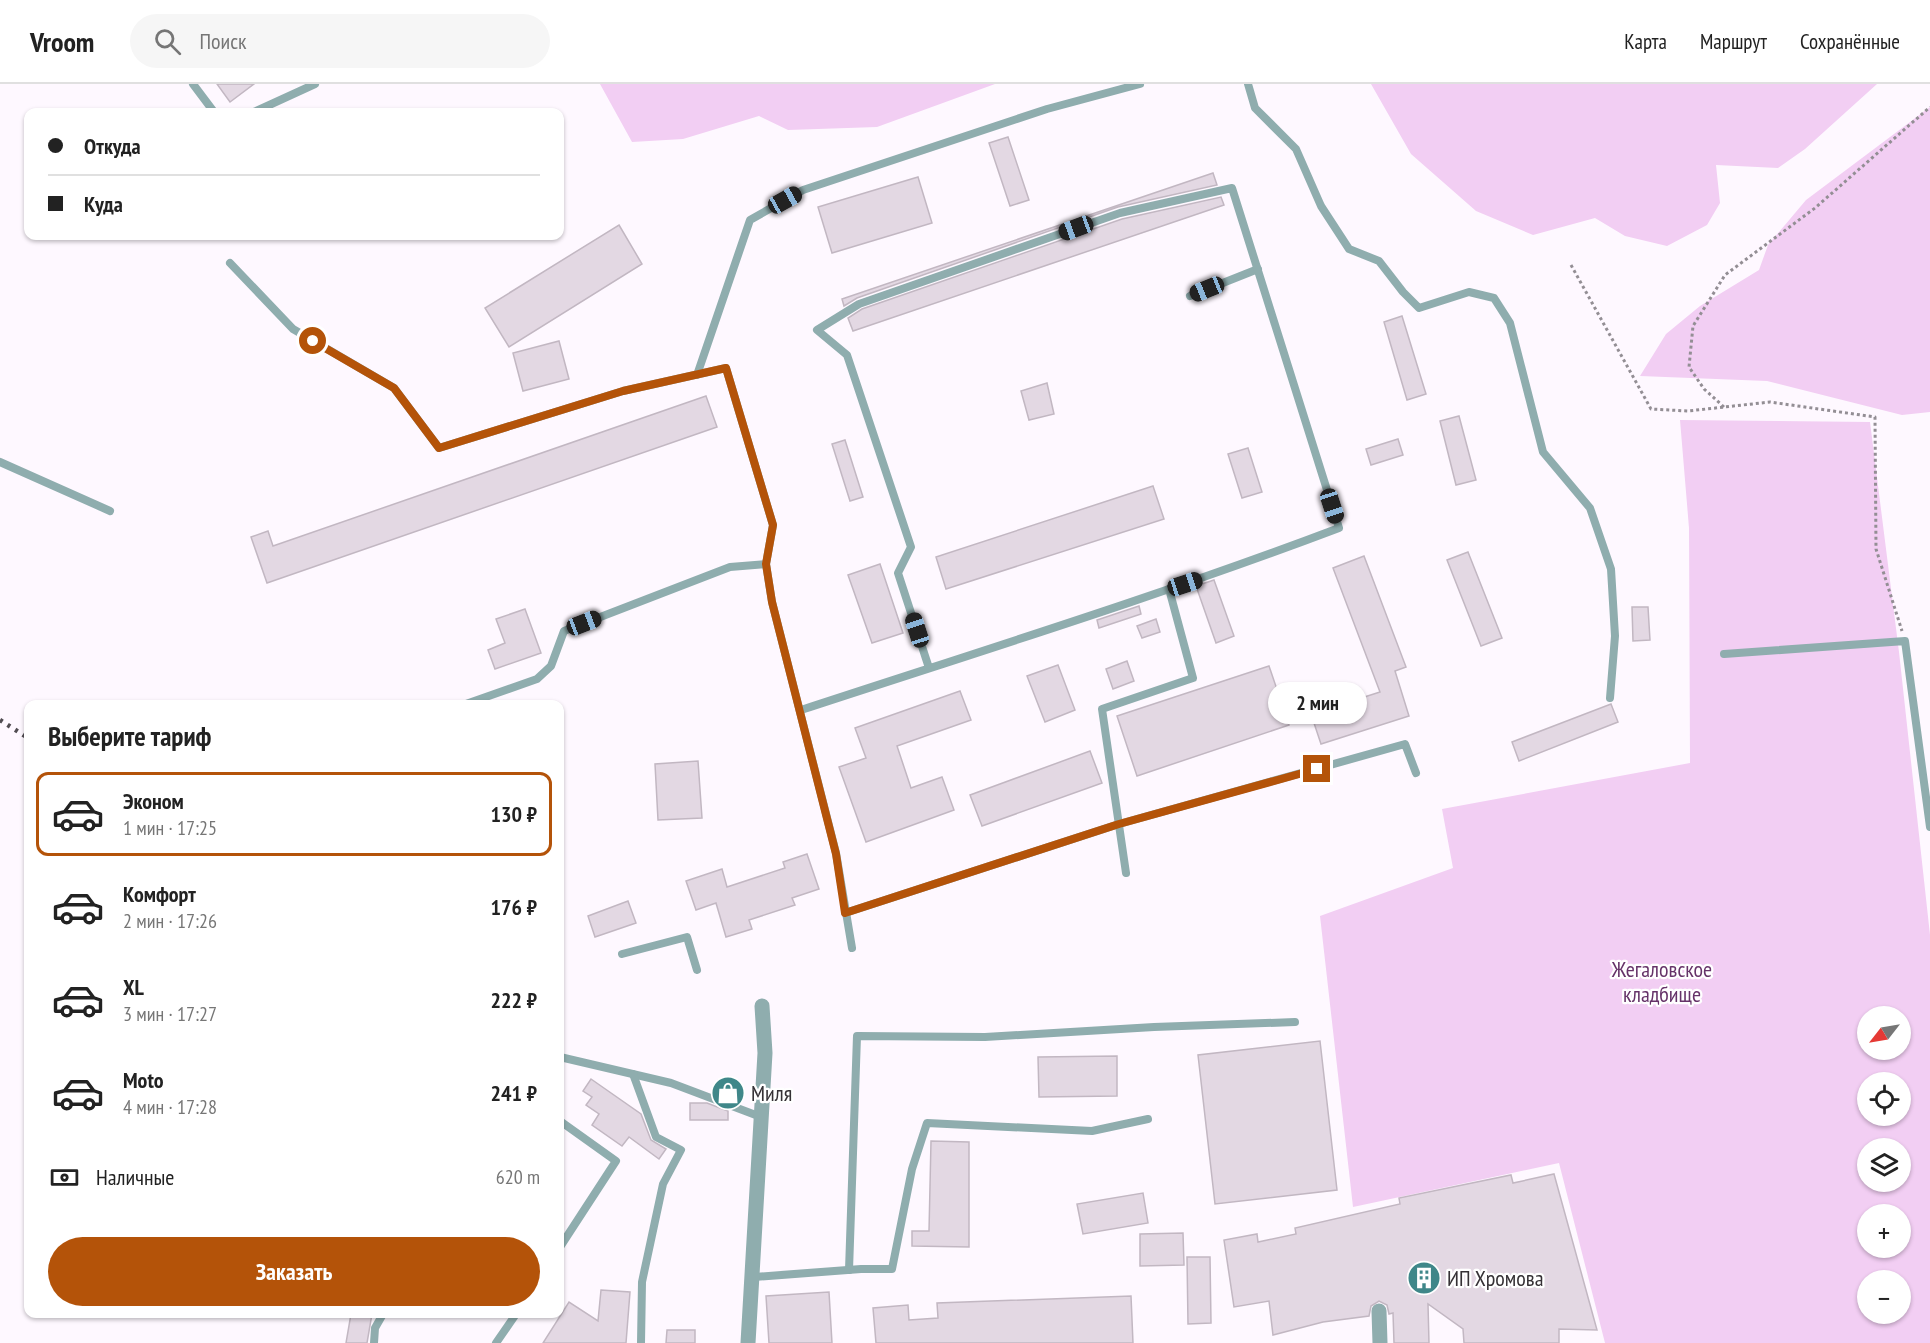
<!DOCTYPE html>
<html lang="ru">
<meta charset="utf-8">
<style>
body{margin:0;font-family:"PT Sans Narrow",sans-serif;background:#f6f6f6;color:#222;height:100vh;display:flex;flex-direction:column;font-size:22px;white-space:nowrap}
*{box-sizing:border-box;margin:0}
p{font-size:20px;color:#767676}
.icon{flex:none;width:33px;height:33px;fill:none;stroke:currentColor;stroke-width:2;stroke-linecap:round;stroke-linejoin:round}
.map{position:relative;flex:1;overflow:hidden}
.drawer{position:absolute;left:24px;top:616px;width:540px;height:618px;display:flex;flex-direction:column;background:#fff;border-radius:12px;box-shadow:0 2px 4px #0004}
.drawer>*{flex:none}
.top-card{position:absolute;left:24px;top:24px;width:540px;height:132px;border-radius:12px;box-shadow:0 2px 4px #0004;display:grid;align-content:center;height:132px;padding:0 24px;background:#fff}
.needle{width:39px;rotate:239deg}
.tools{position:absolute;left:1857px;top:922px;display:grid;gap:12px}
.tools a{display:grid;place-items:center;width:54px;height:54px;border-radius:50%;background:#fff;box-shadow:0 2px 4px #0004;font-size:30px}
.end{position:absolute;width:27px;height:27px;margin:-14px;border:8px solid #b45309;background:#fff;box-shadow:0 0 0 3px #fff}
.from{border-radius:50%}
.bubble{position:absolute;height:42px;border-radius:21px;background:#fff;box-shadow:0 2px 4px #0004;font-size:20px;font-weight:600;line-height:42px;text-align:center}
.car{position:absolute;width:18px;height:36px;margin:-18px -9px;border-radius:8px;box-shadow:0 0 4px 2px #0007;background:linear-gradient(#222 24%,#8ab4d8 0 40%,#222 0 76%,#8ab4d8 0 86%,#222 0)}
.top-card b{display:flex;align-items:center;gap:21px;height:57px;font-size:22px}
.top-card b+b{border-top:2px solid #e0e0e0}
.top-card i{width:15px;height:15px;background:#222}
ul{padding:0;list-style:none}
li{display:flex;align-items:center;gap:18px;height:84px;margin:0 12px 9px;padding:0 12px;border:3px solid transparent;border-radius:12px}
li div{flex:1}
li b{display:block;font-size:22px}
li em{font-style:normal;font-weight:600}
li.selected{border-color:#b45309}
li>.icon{width:54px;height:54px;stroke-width:1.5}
h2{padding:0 24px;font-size:27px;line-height:72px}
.pay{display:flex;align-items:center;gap:15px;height:66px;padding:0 24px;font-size:22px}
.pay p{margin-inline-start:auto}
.action{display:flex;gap:12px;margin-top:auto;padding:12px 24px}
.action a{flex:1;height:69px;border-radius:36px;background:#b45309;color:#fff;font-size:24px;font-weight:600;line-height:69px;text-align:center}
header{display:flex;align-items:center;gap:36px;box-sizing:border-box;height:84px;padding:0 30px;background:#fff;border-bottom:2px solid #e0e0e0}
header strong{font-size:28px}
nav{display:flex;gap:33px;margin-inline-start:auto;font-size:21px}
.search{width:420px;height:54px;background:#f6f6f6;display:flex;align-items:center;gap:15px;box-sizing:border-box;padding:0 21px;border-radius:33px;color:#767676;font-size:22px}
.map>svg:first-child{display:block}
.green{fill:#f2cef3;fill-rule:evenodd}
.building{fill:#e3d8e3;stroke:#c2b7c2;stroke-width:1.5}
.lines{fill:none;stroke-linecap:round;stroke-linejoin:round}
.path{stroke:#938e94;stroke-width:3;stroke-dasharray:3 3;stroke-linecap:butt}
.lane{stroke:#8fadae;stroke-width:8}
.street{stroke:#8fadae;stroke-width:15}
.rail{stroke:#514d52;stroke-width:4.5;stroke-dasharray:3 6;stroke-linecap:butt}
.route{stroke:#b45309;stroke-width:8}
.labels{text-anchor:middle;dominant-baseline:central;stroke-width:4.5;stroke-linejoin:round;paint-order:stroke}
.park-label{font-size:22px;fill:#663369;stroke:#fff}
.poi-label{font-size:22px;fill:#353135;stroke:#fff;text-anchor:start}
</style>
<header>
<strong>Vroom</strong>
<div class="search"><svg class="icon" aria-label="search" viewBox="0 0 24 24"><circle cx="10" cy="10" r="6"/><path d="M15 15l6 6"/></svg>Поиск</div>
<nav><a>Карта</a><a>Маршрут</a><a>Сохранённые</a></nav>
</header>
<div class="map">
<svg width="1930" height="1259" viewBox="0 0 1930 1259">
<rect width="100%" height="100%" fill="#fef8ff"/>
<g class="green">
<polygon points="600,0 995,0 877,43 788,46 759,32 683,55 632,58"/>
<polygon points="1371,0 1877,0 1805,65 1778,84 1716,81 1720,119 1707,141 1667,162 1625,152 1595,134 1533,151 1476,127 1411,70"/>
<polygon points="1930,23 1930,328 1902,331 1767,297 1640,292 1666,250 1700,222 1759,186 1768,161 1806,116"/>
<path d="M1680,336L1870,338L1899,568L1930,851V1259H1605L1559,1079L1353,1123L1320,832L1453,784L1442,725L1690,679L1689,444ZM1868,933H1900V966H1868ZM1868,999H1900V1032H1868ZM1868,1065H1900V1098H1868ZM1868,1131H1900V1164H1868ZM1868,1197H1900V1230H1868Z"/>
</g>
<g class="building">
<polygon points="217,0 254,0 230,18"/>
<polygon points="1008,53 1029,116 1010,122 989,59"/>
<polygon points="1213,89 1217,101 1118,123 857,214 844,222 842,215"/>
<polygon points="918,93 932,139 832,169 818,123"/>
<polygon points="1221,113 1224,121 853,247 848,234 862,225 1122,135"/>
<polygon points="619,141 642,180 509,263 485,224"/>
<polygon points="1402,232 1426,310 1407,316 1384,238"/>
<polygon points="559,257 569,295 523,307 513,269"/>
<polygon points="1047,299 1054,330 1029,336 1021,307"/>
<polygon points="706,312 717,343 267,499 251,453 268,447 273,462"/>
<polygon points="1459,332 1476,396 1456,401 1440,337"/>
<polygon points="1398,355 1403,371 1371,381 1366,365"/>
<polygon points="845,356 863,413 850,417 832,360"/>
<polygon points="1248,364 1262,408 1242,414 1228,370"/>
<polygon points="1153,402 1164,435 946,505 936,473"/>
<polygon points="1468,468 1502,554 1481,562 1447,476"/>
<polygon points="1364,472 1406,583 1395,587 1409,632 1321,660 1311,630 1380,608 1333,484"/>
<polygon points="880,480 903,549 872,559 848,491"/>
<polygon points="1214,496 1234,552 1216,559 1196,502"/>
<polygon points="1139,522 1141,530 1099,544 1097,536"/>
<polygon points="1632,523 1648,523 1650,556 1633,557"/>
<polygon points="525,525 541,569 495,585 488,566 505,559 496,535"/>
<polygon points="1156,535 1160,548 1142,554 1137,542"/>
<polygon points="1127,577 1134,597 1113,605 1106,585"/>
<polygon points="1058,581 1075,626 1045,638 1027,592"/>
<polygon points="1269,582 1289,641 1137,692 1117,632"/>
<polygon points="960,607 971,636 897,662 911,704 942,693 954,726 866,758 839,683 866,674 855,644"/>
<polygon points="1611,620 1618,638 1519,677 1512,658"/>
<polygon points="1090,667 1102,699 982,742 970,711"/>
<polygon points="698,677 702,734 658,736 655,680"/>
<polygon points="807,770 819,805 792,814 795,821 749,836 752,845 726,853 716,819 696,826 686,797 722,785 727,803 785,784 783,778"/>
<polygon points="628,817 636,839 595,853 588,832"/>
<polygon points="1320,957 1337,1106 1215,1120 1198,971"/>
<polygon points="1117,972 1117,1012 1039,1013 1038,973"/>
<polygon points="591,995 641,1030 651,1056 666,1065 659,1075 629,1053 622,1062 592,1041 599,1030 586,1021 592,1013 583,1007"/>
<polygon points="690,1019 707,1019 728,1027 728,1036 690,1036"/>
<polygon points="931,1057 969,1058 969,1163 912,1162 912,1147 929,1147"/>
<polygon points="1554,1090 1597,1246 1559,1245 1559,1259 1464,1259 1463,1245 1428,1220 1429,1259 1394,1259 1393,1229 1389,1230 1387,1221 1379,1217 1371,1222 1369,1232 1323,1238 1273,1251 1269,1217 1234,1223 1224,1156 1257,1150 1258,1158 1296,1150 1295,1144 1400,1120 1399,1114 1511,1091 1513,1099"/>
<polygon points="1143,1109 1148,1139 1083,1150 1077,1120"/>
<polygon points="1183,1149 1184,1181 1140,1182 1140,1150"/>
<polygon points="1187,1173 1210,1173 1211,1239 1188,1240"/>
<polygon points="601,1206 630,1208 626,1259 543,1259 569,1218 598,1237"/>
<polygon points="829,1208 832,1259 769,1259 766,1212"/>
<polygon points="1131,1212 1133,1259 876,1259 873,1224 908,1221 909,1236 938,1234 937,1219"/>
<polygon points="351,1230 372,1230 367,1259 346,1259"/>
<polygon points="667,1246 695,1246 695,1259 666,1259"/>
</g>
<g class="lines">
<g class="path">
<polyline points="1571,181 1651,325 1688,327 1770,318 1875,333 1876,465 1902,547"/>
<polyline points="1724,323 1704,305 1689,283 1693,242 1725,191 1815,124 1930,23"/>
</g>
<g class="lane">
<polyline points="193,0 214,28"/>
<polyline points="1248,0 1255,24 1296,65 1321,122 1349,165 1379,177 1403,208 1419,224 1469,208 1494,214 1510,239 1543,368 1590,424 1611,485 1615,552 1610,614"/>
<polyline points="254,28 315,0"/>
<polyline points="230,179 293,245 394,304 439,364 623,307 726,284 773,441 766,480 772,518 836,769 852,864"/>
<polyline points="1190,212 1258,185"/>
<polyline points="697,291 750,136 803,106 1047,25 1140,0"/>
<polyline points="0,378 110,427"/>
<polyline points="1724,570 1905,557 1930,743"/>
<polyline points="463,621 537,595 551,582 564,547 730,483 766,480"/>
<path d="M801,626C981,567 1162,511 1339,444L1232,104L1120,129L859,220L817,246L847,271L911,463L898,489L929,584"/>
<polyline points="1126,789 1102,625 1193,594 1169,505"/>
<polyline points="845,829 1119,740 1405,660 1416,689"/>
<polyline points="622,870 687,853 697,886"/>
<polyline points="560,973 671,999 761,1033"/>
<polyline points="633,990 656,1053 681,1066 663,1100 642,1198 641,1259"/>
<polyline points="560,1037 616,1077 560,1163"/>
<polyline points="849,1186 857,952 985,953 1154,943 1295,938"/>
<polyline points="754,1193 861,1185 892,1185 912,1085 927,1039 1092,1047 1148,1035"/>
<polyline points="374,1259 375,1244 383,1230"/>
<polyline points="496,1259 516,1230"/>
</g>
<g class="street">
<polyline points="1379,1227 1380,1259"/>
<polyline points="748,1259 765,969 762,922"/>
</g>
<polyline class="rail" points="0,636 28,654"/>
</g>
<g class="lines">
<polyline class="route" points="313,257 394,304 439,364 623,307 726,284 773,441 766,480 772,518 836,770 845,829 1119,740 1317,685"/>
</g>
<defs>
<symbol id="shop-disc" viewBox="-11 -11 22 22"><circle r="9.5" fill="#3f8789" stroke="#fff"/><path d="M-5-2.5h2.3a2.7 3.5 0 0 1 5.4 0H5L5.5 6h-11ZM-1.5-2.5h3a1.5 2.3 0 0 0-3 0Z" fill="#fff"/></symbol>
<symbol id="building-disc" viewBox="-11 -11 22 22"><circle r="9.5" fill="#3f8789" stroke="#fff"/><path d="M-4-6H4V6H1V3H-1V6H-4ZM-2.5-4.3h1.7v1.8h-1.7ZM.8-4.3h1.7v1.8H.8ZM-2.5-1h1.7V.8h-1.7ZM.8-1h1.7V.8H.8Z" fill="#fff"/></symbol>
</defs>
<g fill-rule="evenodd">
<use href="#shop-disc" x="709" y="990" width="38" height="38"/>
<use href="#building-disc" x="1405" y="1175" width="38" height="38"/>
</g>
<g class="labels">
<g class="park-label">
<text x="1662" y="885">Жегаловское<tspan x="1662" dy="25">кладбище</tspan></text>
</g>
<g class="poi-label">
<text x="751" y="1009">Миля</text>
<text x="1447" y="1194">ИП Хромова</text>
</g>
</g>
</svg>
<div class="tools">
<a><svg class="needle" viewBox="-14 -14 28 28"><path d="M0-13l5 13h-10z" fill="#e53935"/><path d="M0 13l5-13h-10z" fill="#767676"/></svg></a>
<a><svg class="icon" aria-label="locate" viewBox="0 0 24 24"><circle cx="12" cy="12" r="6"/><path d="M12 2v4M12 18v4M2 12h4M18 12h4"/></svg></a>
<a><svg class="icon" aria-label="layers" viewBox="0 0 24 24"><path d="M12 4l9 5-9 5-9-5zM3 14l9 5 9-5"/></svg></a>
<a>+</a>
<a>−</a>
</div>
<i class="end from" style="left:313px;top:257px"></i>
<i class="end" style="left:1317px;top:685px"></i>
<div class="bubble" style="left:1268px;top:598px;width:99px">2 мин</div>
<i class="car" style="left:785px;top:116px;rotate:61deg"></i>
<i class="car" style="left:1076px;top:144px;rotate:250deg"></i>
<i class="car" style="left:1207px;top:205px;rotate:248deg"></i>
<i class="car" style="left:1332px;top:422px;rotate:162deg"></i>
<i class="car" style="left:1185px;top:500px;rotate:72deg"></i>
<i class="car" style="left:584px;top:539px;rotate:69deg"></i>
<i class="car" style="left:917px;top:546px;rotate:342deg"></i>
<div class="top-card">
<b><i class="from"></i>Откуда</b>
<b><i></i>Куда</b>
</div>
<section class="drawer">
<h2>Выберите тариф</h2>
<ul>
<li class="selected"><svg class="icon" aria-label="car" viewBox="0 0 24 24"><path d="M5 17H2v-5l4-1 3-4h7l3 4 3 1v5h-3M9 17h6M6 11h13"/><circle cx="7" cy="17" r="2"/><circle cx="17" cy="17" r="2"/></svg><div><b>Эконом</b><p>1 мин · 17:25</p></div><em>130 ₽</em></li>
<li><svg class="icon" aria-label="car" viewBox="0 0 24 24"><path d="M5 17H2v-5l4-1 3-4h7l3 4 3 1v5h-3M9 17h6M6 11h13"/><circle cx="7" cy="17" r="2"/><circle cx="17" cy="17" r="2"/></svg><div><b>Комфорт</b><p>2 мин · 17:26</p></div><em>176 ₽</em></li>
<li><svg class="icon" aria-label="car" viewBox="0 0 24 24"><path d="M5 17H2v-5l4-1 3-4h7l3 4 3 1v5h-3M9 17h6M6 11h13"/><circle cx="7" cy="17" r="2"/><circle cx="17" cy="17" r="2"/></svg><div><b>XL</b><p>3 мин · 17:27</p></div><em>222 ₽</em></li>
<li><svg class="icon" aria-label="car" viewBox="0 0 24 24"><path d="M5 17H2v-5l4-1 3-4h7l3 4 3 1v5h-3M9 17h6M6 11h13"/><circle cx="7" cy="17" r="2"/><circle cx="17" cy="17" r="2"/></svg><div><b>Moto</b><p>4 мин · 17:28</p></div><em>241 ₽</em></li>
</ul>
<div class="pay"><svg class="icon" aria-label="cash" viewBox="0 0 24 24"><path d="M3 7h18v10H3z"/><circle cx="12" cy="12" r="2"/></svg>Наличные<p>620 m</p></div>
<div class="action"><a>Заказать</a></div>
</section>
</div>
